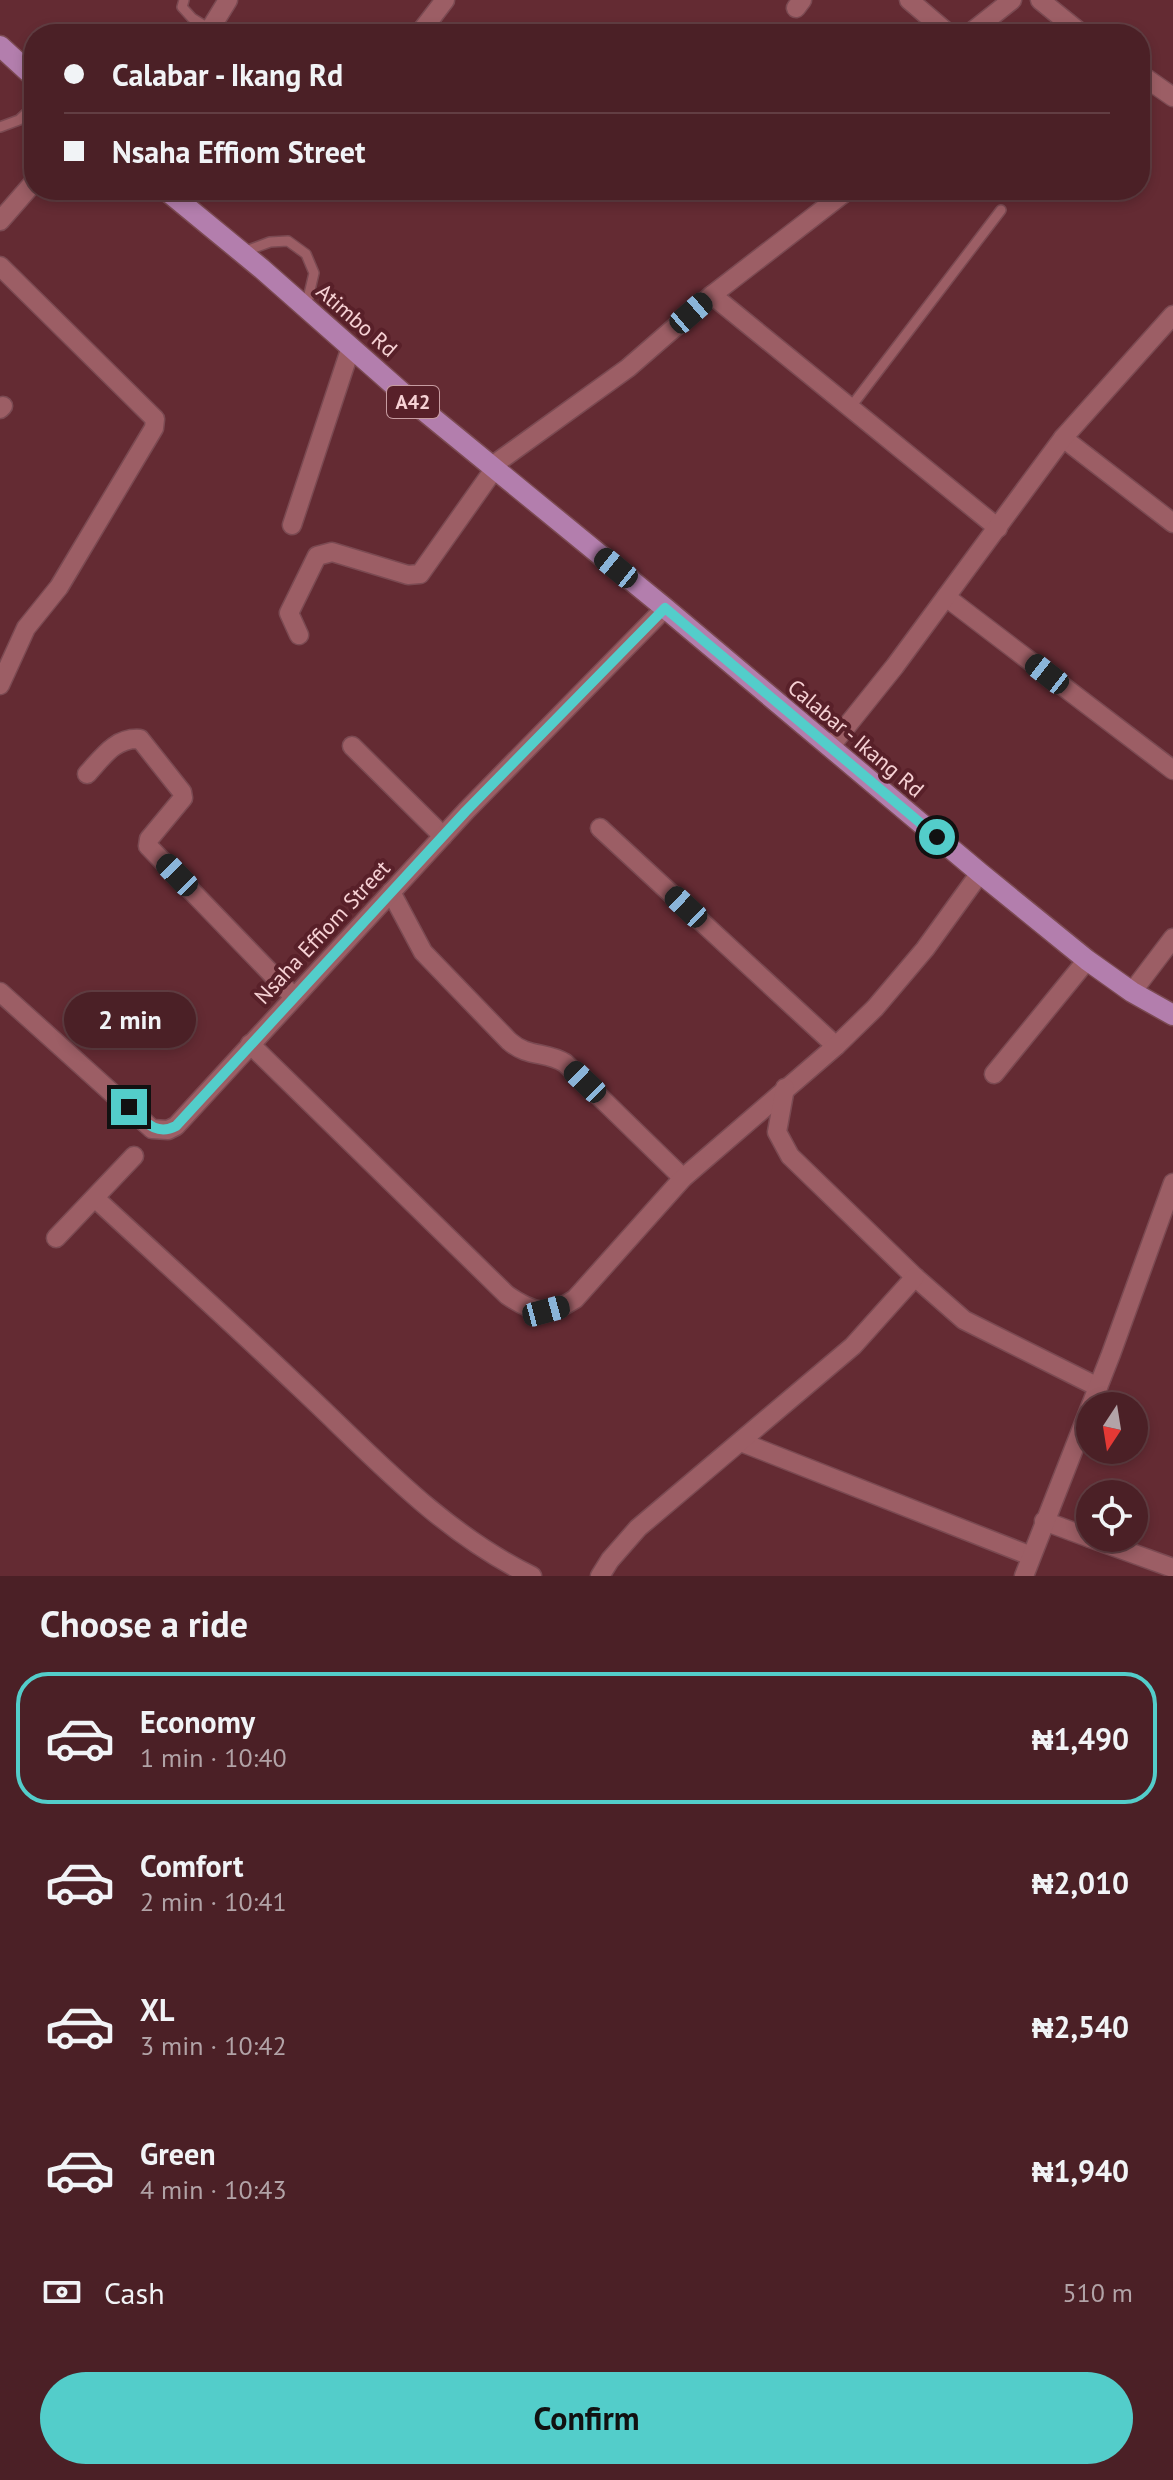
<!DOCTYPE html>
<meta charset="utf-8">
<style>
body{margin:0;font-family:"PT Sans",sans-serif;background:#52282e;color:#f1f3f6;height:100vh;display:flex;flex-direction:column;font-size:30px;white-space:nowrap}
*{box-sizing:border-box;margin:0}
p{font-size:26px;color:#b2a3a7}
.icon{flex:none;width:44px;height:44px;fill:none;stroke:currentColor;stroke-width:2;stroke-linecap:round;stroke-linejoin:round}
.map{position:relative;height:1576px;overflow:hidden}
.drawer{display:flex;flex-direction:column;background:#4b2026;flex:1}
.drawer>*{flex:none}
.banner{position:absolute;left:24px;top:24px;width:1126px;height:176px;border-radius:32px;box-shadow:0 4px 12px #0003,0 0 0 2px #623e43;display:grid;align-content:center;height:176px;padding:0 40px;background:#4b2026}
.needle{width:52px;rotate:192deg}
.buttons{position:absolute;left:1076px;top:1392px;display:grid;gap:16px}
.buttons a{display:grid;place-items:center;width:72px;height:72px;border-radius:50%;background:#4b2026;box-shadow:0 4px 12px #0003,0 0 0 2px #623e43;font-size:40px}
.end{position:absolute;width:36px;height:36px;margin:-18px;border:10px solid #53cdca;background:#111;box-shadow:0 0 0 4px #111}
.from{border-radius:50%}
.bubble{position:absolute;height:56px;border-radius:28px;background:#4b2026;box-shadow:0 4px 12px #0003,0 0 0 2px #623e43;font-size:26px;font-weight:800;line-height:56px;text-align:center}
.car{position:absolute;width:24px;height:48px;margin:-24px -12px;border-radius:10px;box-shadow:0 0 6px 2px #0007;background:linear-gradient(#222 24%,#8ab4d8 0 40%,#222 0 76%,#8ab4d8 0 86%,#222 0)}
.banner b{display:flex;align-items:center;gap:28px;height:76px;font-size:30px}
.banner b+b{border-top:2px solid #623e43}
.banner i{width:20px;height:20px;background:#f1f3f6}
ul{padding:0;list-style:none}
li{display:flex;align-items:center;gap:24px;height:132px;margin:0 16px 12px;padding:0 24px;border:4px solid transparent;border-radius:32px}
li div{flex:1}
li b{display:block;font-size:30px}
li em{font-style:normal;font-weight:800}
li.current{border-color:#53cdca}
li>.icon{width:72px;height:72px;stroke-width:1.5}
h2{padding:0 40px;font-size:36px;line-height:96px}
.pay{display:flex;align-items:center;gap:20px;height:88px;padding:0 40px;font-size:30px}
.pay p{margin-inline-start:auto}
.button{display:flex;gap:16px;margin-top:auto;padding:16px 40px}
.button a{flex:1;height:92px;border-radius:48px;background:#53cdca;color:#111;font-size:32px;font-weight:800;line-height:92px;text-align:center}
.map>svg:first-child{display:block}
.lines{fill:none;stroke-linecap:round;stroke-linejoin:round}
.service-casing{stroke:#7b4a52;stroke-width:12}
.minor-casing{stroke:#7b4a52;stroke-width:21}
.primary-casing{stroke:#7b4a52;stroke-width:23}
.service{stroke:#9c5e65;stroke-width:9}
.minor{stroke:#9c5e65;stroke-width:18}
.primary{stroke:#b37ead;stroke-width:20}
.route{stroke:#53cdca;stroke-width:10}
.labels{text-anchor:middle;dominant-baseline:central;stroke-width:8;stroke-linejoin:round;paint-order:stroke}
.shield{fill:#582029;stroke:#c79ca1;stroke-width:2}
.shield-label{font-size:20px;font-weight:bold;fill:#f6d1d4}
.street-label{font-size:22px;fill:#f6d1d4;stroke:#582029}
</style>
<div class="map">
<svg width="1173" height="1576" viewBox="0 0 1173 1576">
<rect width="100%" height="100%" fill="#642b33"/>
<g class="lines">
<defs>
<g id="service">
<polyline points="184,0 182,7 192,18 210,29"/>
<polyline points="0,127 19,120 34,106"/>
<polyline points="243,252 270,242 288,241 306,254 314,273 306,307"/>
<polyline points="850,408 1001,210"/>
</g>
<g id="minor">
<polyline points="909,0 949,34"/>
<polyline points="1040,0 1082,34"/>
<polyline points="796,8 802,0"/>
<polyline points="207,34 228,0"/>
<polyline points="419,34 445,0"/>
<polyline points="969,34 1012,0"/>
<polyline points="1140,74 1173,97"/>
<polyline points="0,221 34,182"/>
<polyline points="0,266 155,419 154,428 59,587 26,628 0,685"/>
<polyline points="712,295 998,528"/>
<polyline points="0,409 3,406"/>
<polyline points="1063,438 1173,523"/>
<polyline points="492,466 628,368 712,295 848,190"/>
<polyline points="292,525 351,347"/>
<polyline points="946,597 1173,770"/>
<polyline points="299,635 289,613 317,556 332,552 408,575 420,574 495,468"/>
<polyline points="352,746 443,836"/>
<polyline points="830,747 895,666 1063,438 1173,315"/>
<path d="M87,774C102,758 115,737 140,739L182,792L183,798L149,839L148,846L294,997"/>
<polyline points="600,828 836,1046"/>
<path d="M391,892L423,952L509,1041C528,1058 546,1051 565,1063L683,1178"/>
<polyline points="0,992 152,1129 168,1130 176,1126 466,811 665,608"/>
<polyline points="1132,992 1173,938"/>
<path d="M250,1044L507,1295C533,1313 548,1317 575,1299L683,1178L836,1046L875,1008L925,949L980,873"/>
<polyline points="994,1074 1087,960"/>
<polyline points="785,1088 777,1132 790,1156 915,1277 964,1320 1098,1387"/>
<path d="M96,1199C163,1261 231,1322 297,1385C371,1454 439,1531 532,1576"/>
<polyline points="56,1238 134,1156"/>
<polyline points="741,1442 1031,1556"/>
<polyline points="1044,1521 1090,1538"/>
<polyline points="1090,1538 1173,1568"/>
<polyline points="600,1576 610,1560 638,1528 853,1346 915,1277"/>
<polyline points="1024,1576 1111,1354 1173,1183"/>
</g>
<g id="primary">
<polyline points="0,46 34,77"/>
<polyline points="166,190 262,269 406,396 665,608 980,873 1087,960 1132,992 1173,1015"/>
</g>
</defs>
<use href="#service" class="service-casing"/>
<use href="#minor" class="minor-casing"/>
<use href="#primary" class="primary-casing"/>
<use href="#service" class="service"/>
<use href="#minor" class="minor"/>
<use href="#primary" class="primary"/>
</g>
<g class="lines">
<path class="route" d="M129,1107C144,1120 155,1137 176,1126L466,811L665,608L937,837"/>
</g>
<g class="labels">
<rect class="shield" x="387" y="386" width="52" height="32" rx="6"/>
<g class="shield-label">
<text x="413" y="402">A42</text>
</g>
<g class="street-label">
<text transform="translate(357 320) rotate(41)">Atimbo Rd</text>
<text transform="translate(856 738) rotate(40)">Calabar - Ikang Rd</text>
<text transform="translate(322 932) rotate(-47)">Nsaha Effiom Street</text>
</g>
</g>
</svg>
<div class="buttons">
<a><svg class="needle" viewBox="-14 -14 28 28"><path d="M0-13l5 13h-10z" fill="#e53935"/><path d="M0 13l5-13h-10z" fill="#b2a3a7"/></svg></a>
<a><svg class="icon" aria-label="locate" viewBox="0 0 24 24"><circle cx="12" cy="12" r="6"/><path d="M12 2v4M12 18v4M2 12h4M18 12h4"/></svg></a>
</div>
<i class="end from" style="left:937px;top:837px"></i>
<i class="end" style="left:129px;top:1107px"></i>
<div class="bubble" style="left:64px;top:992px;width:132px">2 min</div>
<i class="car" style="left:691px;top:313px;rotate:49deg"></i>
<i class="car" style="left:616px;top:568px;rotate:309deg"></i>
<i class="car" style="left:1047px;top:674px;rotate:308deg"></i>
<i class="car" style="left:177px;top:875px;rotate:316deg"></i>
<i class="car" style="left:686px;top:907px;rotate:313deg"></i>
<i class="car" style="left:585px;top:1082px;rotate:314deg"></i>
<i class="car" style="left:546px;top:1311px;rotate:75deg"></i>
<div class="banner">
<b><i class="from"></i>Calabar - Ikang Rd</b>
<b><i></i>Nsaha Effiom Street</b>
</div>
</div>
<section class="drawer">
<h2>Choose a ride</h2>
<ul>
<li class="current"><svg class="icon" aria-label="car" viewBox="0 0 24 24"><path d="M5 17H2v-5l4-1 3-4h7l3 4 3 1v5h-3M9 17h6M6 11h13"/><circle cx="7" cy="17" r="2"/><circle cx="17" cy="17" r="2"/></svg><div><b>Economy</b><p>1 min · 10:40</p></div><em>₦1,490</em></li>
<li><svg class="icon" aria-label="car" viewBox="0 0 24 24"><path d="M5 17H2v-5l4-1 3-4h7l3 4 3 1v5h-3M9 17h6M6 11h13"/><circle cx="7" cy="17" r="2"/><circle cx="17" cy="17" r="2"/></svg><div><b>Comfort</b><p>2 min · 10:41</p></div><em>₦2,010</em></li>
<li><svg class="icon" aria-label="car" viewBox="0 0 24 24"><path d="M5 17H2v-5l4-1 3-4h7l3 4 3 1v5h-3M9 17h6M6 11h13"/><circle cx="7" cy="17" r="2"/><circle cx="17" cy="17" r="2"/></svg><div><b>XL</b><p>3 min · 10:42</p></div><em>₦2,540</em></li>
<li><svg class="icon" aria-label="car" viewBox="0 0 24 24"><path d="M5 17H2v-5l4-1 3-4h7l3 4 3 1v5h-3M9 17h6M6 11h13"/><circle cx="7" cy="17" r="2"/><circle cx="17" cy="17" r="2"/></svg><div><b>Green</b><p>4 min · 10:43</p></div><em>₦1,940</em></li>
</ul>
<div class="pay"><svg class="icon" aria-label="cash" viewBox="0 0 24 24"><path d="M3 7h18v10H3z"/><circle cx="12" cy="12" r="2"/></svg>Cash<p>510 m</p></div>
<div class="button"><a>Confirm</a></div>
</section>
